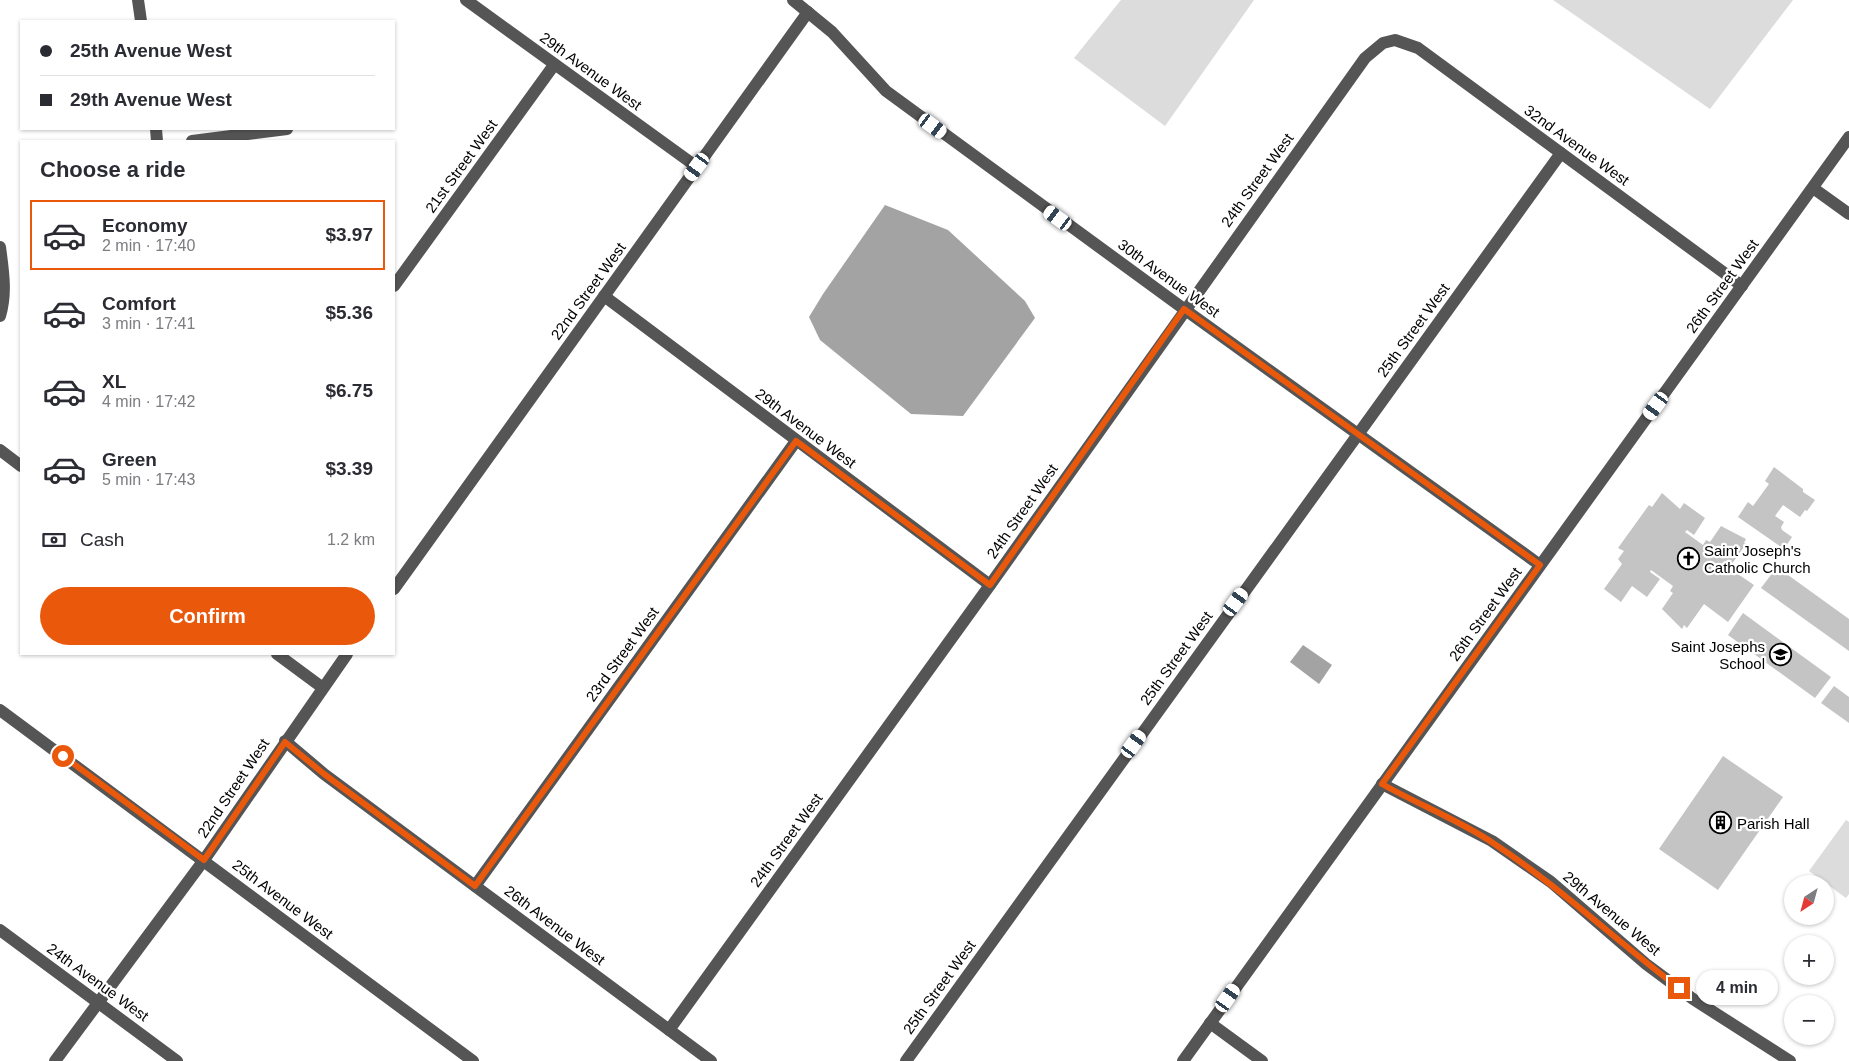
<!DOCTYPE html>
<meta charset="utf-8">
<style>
body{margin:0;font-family:Helvetica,sans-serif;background:#f2f2f3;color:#2b2b33;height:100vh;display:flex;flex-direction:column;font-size:19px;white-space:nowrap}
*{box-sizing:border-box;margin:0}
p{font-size:16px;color:#7c7c81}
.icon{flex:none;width:28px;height:28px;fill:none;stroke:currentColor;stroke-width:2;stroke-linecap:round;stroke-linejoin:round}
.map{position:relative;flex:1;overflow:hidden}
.drawer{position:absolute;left:20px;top:140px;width:375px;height:515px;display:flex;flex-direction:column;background:#fff;border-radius:0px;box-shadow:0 1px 4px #0004}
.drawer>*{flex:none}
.banner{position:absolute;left:20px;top:20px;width:375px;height:110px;border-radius:0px;box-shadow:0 1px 4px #0004;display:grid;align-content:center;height:110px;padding:0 20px;background:#fff}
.needle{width:32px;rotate:216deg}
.tools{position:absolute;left:1784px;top:875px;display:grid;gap:10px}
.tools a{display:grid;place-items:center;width:50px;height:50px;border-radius:50%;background:#fff;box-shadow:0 1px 4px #0004;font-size:25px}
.end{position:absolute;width:22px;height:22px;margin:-11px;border:6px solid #ea580c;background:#fff;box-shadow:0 0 0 2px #fff}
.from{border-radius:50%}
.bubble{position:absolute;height:35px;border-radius:18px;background:#fff;box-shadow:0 1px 4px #0004;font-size:16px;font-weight:800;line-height:35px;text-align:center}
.car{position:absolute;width:15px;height:30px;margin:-15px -8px;border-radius:6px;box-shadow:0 0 4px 1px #0007;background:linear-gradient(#fff 24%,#345 0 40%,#fff 0 76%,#345 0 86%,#fff 0)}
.banner b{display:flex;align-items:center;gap:18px;height:48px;font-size:19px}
.banner b+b{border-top:1px solid #e1e1e2}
.banner i{width:12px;height:12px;background:#2b2b33}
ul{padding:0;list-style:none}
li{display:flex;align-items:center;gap:15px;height:70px;margin:0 10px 8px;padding:0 10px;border:2px solid transparent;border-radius:0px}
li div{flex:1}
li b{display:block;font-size:19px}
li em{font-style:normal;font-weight:800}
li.on{border-color:#ea580c}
li>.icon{width:45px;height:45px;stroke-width:1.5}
h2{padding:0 20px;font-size:22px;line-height:60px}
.pay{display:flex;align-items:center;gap:12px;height:55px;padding:0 20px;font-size:19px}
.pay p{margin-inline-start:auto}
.cta{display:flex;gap:10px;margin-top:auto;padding:10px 20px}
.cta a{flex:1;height:58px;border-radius:30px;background:#ea580c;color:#fff;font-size:20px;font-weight:800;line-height:58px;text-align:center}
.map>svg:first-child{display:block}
.green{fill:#dcdcdc}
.water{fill:#a3a3a3}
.building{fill:#c4c4c4}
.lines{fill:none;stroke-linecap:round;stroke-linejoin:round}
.minor{stroke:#555;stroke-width:12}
.route{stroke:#ea580c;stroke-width:6}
.labels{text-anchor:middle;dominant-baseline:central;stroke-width:4.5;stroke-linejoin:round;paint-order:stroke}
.street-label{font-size:15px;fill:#000;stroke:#fff}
.poi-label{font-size:15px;fill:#000;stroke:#fff;text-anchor:start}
</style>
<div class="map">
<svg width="1849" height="1061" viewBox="0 0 1849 1061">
<rect width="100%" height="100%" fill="#fff"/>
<g class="green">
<polygon points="1121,0 1254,0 1165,126 1074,58"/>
<polygon points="1553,0 1793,0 1710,109"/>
<polygon points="1846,820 1849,822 1849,894 1846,898 1809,871"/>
</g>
<g class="water">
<polygon points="885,205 948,230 1025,301 1035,318 963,416 911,414 820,340 809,317 823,294"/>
<polygon points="1303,645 1332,665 1319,684 1290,662"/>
</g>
<g class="building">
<polygon points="1774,467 1803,489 1803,492 1815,500 1807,511 1805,510 1800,517 1783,505 1775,516 1784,522 1781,527 1782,530 1792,537 1784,549 1738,517 1748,502 1753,506 1769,484 1765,481"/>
<polygon points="1662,493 1680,509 1684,503 1705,518 1694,535 1687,530 1685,532 1703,545 1706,540 1710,542 1721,526 1746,539 1744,543 1746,544 1729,568 1754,585 1728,622 1704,604 1687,628 1684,625 1682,629 1662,609 1673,593 1670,591 1673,586 1651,570 1650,572 1660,579 1647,597 1632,586 1621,602 1604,589 1622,564 1618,559 1624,551 1618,548 1649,505 1652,507"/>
<polygon points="1777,567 1849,619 1849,651 1761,588"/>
<polygon points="1743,613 1831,677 1815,698 1728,635"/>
<polygon points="1834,686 1849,697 1849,723 1821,703"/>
<polygon points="1723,756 1783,797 1718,890 1659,849"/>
</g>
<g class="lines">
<g class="minor">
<polyline points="138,0 141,21"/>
<polyline points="466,0 697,167"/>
<polyline points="793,0 832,32 886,91 1184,309 1540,565"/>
<polyline points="156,129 157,141"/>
<polyline points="192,141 287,129"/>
<polyline points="1813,188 1849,214"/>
<path d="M0,247C3,270 7,293 0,316"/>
<polyline points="394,286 554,65"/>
<polyline points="604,296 990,585"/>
<polyline points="0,450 21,466"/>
<polyline points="394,589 808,12"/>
<polyline points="277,654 323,688"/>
<polyline points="0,710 473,1061"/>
<polyline points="285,741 324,774 711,1061"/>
<polyline points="1382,784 1492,841 1551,882 1646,964 1693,999 1790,1061"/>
<polyline points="475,886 796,441"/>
<polyline points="0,930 177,1061"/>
<polyline points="1210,1023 1262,1061"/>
<polyline points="669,1030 990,585 1365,58 1383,43 1395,40 1418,48 1742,286"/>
<polyline points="55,1061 204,860 347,654"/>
<polyline points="906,1061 1561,153"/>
<polyline points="1183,1061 1849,137"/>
</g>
</g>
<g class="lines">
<path class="route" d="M63,756L204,860L285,742L324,774L475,886L796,441L990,585L1184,309L1540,565L1382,784C1419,805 1459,820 1493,843C1559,886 1616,941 1679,988"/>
</g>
<defs>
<symbol id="church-ring" viewBox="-11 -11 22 22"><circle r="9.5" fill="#fff" stroke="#000" stroke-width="1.5"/><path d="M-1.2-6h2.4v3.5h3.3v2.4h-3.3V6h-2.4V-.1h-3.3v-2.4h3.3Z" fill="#000"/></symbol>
<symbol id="school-ring" viewBox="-11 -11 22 22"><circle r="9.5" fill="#fff" stroke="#000" stroke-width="1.5"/><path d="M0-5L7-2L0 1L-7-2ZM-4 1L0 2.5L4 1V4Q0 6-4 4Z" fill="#000"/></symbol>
<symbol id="building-ring" viewBox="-11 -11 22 22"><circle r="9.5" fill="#fff" stroke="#000" stroke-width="1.5"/><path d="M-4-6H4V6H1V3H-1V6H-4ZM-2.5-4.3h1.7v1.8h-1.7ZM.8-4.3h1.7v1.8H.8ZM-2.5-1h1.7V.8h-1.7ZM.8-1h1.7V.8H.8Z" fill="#000"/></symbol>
</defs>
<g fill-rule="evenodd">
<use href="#church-ring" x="1676" y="546" width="25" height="25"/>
<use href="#school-ring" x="1768" y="642" width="25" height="25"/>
<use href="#building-ring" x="1708" y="810" width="25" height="25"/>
</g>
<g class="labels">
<g class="street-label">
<text transform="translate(591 71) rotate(36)">29th Avenue West</text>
<text transform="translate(1577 145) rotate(36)">32nd Avenue West</text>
<text transform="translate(461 166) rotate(-54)">21st Street West</text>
<text transform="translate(1257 180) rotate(-54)">24th Street West</text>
<text transform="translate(1169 278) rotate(36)">30th Avenue West</text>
<text transform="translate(1722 286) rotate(-54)">26th Street West</text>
<text transform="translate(588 291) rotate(-54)">22nd Street West</text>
<text transform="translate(1413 330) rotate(-54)">25th Street West</text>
<text transform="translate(806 428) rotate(37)">29th Avenue West</text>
<text transform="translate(1022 511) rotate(-55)">24th Street West</text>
<text transform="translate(1485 614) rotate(-54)">26th Street West</text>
<text transform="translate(622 654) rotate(-54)">23rd Street West</text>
<text transform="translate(1176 658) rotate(-54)">25th Street West</text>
<text transform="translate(233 788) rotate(-56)">22nd Street West</text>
<text transform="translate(786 840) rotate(-54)">24th Street West</text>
<text transform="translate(283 899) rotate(37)">25th Avenue West</text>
<text transform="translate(1612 913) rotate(40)">29th Avenue West</text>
<text transform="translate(555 925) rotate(37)">26th Avenue West</text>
<text transform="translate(98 982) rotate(36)">24th Avenue West</text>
<text transform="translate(939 987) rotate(-54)">25th Street West</text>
</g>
<g class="poi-label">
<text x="1704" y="550">Saint Joseph's<tspan x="1704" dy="17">Catholic Church</tspan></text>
<text x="1765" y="646" text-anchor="end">Saint Josephs<tspan x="1765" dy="17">School</tspan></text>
<text x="1737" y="823">Parish Hall</text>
</g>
</g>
</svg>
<div class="tools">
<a><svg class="needle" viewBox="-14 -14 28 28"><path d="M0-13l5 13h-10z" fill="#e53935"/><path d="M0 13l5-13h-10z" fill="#7c7c81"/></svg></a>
<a>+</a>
<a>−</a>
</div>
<i class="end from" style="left:63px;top:756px"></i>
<i class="end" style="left:1679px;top:988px"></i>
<div class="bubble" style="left:1696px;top:970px;width:82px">4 min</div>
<i class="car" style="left:933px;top:126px;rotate:126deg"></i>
<i class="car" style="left:697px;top:167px;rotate:216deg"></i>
<i class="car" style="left:1058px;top:218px;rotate:306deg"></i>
<i class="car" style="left:1656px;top:406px;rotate:216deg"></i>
<i class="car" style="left:1236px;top:602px;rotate:36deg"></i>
<i class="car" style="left:1134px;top:744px;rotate:36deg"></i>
<i class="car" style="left:1228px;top:998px;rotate:35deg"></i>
<div class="banner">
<b><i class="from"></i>25th Avenue West</b>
<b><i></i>29th Avenue West</b>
</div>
<section class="drawer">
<h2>Choose a ride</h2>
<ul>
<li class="on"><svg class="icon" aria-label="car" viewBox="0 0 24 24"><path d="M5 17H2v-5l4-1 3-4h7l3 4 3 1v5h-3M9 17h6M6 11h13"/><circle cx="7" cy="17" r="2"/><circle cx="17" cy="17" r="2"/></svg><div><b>Economy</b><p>2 min · 17:40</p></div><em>$3.97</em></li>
<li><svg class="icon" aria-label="car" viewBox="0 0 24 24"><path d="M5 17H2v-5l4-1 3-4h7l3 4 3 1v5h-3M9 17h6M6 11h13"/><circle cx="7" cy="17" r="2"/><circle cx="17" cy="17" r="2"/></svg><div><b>Comfort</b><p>3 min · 17:41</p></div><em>$5.36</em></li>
<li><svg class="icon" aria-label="car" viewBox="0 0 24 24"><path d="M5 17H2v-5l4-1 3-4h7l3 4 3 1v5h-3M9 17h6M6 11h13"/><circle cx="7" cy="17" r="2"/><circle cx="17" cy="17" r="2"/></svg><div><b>XL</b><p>4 min · 17:42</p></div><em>$6.75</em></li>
<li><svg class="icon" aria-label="car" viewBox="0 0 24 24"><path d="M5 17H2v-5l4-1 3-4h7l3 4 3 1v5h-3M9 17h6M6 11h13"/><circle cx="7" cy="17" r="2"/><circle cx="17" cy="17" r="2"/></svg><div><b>Green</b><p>5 min · 17:43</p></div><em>$3.39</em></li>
</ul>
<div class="pay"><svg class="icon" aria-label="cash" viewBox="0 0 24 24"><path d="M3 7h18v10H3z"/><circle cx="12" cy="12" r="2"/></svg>Cash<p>1.2 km</p></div>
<div class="cta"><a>Confirm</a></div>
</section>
</div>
